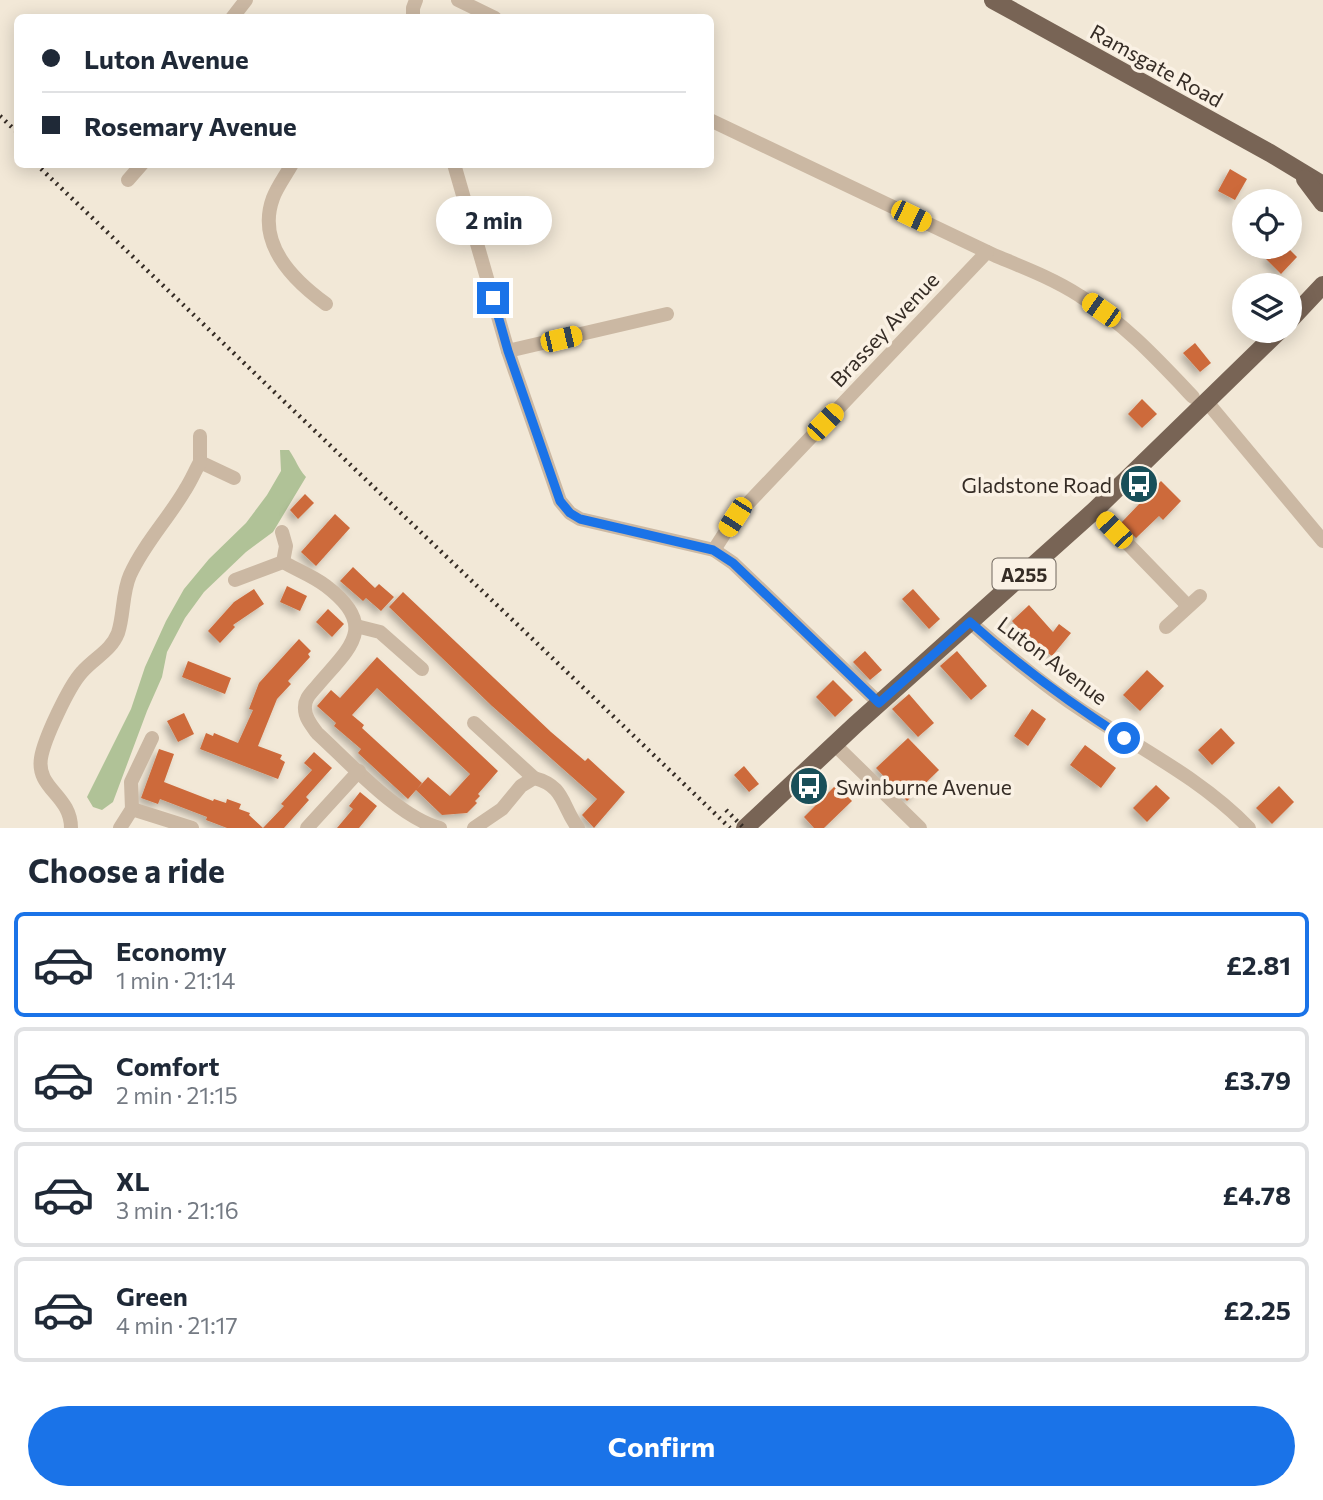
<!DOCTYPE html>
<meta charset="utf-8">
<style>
body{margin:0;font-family:Commissioner,sans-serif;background:#f6f6f7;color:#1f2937;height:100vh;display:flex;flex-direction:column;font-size:26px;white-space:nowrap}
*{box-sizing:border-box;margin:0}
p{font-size:23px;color:#747a83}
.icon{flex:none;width:38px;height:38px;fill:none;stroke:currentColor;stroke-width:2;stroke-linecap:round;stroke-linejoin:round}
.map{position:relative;height:828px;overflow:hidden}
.sheet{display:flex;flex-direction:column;background:#fff;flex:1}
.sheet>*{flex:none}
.banner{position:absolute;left:14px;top:14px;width:700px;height:154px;border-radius:10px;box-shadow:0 4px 18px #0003;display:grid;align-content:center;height:154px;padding:0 28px;background:#fff}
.tools{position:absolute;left:1232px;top:189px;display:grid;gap:14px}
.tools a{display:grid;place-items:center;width:70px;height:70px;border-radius:50%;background:#fff;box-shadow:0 4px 18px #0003;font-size:35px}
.end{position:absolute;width:32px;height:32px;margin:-16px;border:9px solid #1a73e8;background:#fff;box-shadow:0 0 0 4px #fff}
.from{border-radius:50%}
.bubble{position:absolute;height:49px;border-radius:24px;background:#fff;box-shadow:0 4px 18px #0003;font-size:23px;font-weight:700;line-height:49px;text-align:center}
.car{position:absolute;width:21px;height:42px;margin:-21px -10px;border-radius:9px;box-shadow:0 0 5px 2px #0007;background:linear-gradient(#f5c518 24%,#345 0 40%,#f5c518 0 76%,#345 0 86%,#f5c518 0)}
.banner b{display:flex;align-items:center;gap:24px;height:66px;font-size:26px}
.banner b+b{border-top:2px solid #e0e1e3}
.banner i{width:18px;height:18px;background:#1f2937}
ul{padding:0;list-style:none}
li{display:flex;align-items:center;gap:21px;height:105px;margin:0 14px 10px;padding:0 14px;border:4px solid #e0e1e3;border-radius:10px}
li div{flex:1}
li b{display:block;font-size:26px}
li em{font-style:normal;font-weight:700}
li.active{border-color:#1a73e8}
li>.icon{width:63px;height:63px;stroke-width:1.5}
h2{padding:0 28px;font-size:32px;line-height:84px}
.cta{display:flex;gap:14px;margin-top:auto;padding:14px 28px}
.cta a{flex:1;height:80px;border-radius:42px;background:#1a73e8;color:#fff;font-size:28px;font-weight:700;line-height:80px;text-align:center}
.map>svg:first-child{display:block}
.green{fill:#b0c297}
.building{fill:#cd6a3b;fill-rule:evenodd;filter:url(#shadow)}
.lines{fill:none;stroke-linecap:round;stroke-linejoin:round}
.street{stroke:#cbb8a3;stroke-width:14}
.primary{stroke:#786455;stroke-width:18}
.rail{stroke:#352c25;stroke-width:4.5;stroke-dasharray:2 5;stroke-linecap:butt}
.route{stroke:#1a73e8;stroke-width:9}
.labels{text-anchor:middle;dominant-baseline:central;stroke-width:7;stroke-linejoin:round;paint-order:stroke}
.shield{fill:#faf1e4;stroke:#70675e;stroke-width:2}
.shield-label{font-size:19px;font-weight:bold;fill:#352c25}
.street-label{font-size:21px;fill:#352c25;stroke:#faf1e4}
.poi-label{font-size:21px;fill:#352c25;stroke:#faf1e4;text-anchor:end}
</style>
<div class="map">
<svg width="1323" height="828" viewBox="0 0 1323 828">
<defs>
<filter id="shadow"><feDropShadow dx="-4" dy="4" stdDeviation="3.5" flood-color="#0004"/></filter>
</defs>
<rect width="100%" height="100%" fill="#f2e8d7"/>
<path class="green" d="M280,450H289C296,460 298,468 306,477L273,532L246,552L204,592L185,618L167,652L162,677L147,711L113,802L102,810L93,807L87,797L131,709L145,667L166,621L184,589L209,559L246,523L267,495L281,471Z"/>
<g class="building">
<polygon points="1230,169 1247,179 1235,200 1218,191"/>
<polygon points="1279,247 1287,247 1297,257 1281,274 1266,259"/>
<polygon points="1195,343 1211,363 1200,372 1183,353"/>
<polygon points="1142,399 1157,414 1142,428 1128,414"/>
<polygon points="1161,481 1181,501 1163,520 1159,516 1136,538 1121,523"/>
<polygon points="305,494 314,503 298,519 290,510"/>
<polygon points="335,514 350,528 316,566 301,552"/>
<polygon points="353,567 375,588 379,584 394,597 381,611 366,598 363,601 340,581"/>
<polygon points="287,586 307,596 300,611 280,602"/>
<polygon points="254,589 264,604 233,625 235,627 220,643 208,631 234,602"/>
<polygon points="913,589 940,619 929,629 902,599"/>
<polygon points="403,592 551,732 585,761 588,758 625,792 594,828 582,815 597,799 492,706 389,607"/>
<polygon points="1029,605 1053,632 1059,624 1071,633 1052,656 1027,638 1012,621"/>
<polygon points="328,609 344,624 332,637 316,622"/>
<polygon points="299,639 311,651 308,654 310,657 288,681 291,684 277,699 258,746 282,755 280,759 285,762 278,779 200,749 206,733 213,736 214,733 238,743 253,710 249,709 259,683"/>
<polygon points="865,651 882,670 870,680 853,662"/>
<polygon points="957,651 987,686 971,700 940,666"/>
<path d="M377,657L498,771L478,794L480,796L475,801L477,803L467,813L442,815L416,790L408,799L358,753L361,749L334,726L336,723L317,706L331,690L340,698ZM377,688L470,774L450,796L428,777L417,789L422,783L362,728L364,725L352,715Z"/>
<polygon points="188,661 231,678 225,694 182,677"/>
<polygon points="1147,670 1164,686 1140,711 1123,695"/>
<polygon points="833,680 853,700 835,717 816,697"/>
<polygon points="909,694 934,723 918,737 892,709"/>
<polygon points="1032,709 1046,719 1028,746 1014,736"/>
<polygon points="184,713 194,734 178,742 167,721"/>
<polygon points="1221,728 1235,743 1212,765 1198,750"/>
<polygon points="908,738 939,770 907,801 876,768"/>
<polygon points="1085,745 1116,768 1101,788 1070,765"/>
<polygon points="159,749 174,754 164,782 213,801 214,799 226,803 227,799 241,804 239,809 250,813 249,815 263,828 227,828 206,820 207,817 160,799 158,804 141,798"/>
<polygon points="314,752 332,768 306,797 309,800 284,828 263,828 284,806 281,804 312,770 304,763"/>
<polygon points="744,766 759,784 749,792 734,775"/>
<polygon points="836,785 852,801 824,828 814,828 804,817"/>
<polygon points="1156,785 1170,798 1147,822 1133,808"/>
<polygon points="1279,786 1294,802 1272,824 1256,808"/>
<polygon points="360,792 377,806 359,828 337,828 353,809 349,806"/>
</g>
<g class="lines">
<g class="street">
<polyline points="458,0 495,18"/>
<polyline points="232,18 246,0"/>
<polyline points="413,18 413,8 416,0"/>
<path d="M710,120L996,256C1025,268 1054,279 1080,296C1124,323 1158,360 1193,397"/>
<path d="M292,164C286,175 277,187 273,198C256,244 293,280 326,304"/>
<polyline points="454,164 508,351 560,501 570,513 580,519 714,550 733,563 879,703"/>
<polyline points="128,180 142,164"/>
<polyline points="508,351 667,314"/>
<polyline points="1207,402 1323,541"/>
<polyline points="200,436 200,462 234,478"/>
<polyline points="1095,510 1188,606"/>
<polyline points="714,550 735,517 987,252"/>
<path d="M283,562C297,570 313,576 326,586C380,627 349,648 317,686C311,693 304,699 305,709C305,718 312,726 317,733C349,762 399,818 440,828"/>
<polyline points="235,580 283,562 286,546 282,532"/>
<path d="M970,622C1006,654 1043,685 1083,711C1139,748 1202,779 1249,828"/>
<polyline points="356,626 380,632 422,669"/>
<polyline points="1166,627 1200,596"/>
<polyline points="474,723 534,778"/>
<polyline points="834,744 920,828"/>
<polyline points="132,809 192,828"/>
<path d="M71,828C71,795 36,789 41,758C44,739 69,686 82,672C94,658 111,651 118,633C124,615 122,593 130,575C144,544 168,519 185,490C191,481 195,471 200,462"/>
<polyline points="120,828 132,809 131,782 152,738"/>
<polyline points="307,828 359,771"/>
<path d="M474,828L502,809L521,786L534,778C565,786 561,805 578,828"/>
</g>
<g class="primary">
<polyline points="993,0 1270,153 1323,185"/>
<polyline points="1305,179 1323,203"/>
<polyline points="1290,320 1323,285"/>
<polyline points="745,828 855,725 1095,510 1279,331"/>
</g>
<g class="rail">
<polyline points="0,116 18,133"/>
<polyline points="36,164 730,828"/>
<polyline points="726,810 744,828"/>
</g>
</g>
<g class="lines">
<path class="route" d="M493,298L508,351L560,501L570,513L580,519L713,550L733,563L879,703L970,622C1018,665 1070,703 1124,738"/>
</g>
<defs>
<symbol id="bus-disc" viewBox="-11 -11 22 22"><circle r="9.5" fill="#194f59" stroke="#faf1e4"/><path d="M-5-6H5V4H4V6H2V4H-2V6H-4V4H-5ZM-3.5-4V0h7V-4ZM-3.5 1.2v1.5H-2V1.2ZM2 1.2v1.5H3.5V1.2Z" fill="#fff"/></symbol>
</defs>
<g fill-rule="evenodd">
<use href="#bus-disc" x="1117" y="462" width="44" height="44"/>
<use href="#bus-disc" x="787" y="764" width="44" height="44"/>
</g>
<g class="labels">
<rect class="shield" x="992.5" y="558.5" width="63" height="31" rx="5"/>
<g class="shield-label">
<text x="1024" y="574">A255</text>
</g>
<g class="street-label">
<text transform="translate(1157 65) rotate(29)">Ramsgate Road</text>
<text transform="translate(884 329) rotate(-47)">Brassey Avenue</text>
<text transform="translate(1053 660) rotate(37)">Luton Avenue</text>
</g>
<g class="poi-label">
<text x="1112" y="484">Gladstone Road</text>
<text x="836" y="786" text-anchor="start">Swinburne Avenue</text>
</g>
</g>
</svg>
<div class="tools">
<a><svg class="icon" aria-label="locate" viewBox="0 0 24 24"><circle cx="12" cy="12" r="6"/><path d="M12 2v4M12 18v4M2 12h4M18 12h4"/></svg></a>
<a><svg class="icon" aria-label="layers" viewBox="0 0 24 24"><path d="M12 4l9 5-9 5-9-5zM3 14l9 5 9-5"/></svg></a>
</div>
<i class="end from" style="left:1124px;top:738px"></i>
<i class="end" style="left:493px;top:298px"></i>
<div class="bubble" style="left:436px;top:196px;width:116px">2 min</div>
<i class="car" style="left:911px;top:216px;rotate:116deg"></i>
<i class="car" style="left:1101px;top:310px;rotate:305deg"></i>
<i class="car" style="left:561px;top:339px;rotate:77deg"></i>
<i class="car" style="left:825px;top:422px;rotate:44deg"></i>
<i class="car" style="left:735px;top:517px;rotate:213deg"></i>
<i class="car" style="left:1114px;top:530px;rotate:316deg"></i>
<div class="banner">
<b><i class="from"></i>Luton Avenue</b>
<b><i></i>Rosemary Avenue</b>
</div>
</div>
<section class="sheet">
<h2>Choose a ride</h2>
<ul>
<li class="active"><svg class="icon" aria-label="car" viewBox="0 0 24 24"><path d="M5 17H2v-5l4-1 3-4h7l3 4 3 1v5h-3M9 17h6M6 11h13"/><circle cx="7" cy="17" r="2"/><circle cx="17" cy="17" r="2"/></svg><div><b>Economy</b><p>1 min · 21:14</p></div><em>£2.81</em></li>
<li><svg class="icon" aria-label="car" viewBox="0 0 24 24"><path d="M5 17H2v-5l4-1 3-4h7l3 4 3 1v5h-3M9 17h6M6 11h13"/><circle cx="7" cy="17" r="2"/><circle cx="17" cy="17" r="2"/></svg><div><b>Comfort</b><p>2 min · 21:15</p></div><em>£3.79</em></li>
<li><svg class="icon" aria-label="car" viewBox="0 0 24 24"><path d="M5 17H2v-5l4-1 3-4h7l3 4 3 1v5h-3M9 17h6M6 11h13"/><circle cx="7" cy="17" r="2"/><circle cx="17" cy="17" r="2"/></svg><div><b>XL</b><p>3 min · 21:16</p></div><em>£4.78</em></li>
<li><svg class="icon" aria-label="car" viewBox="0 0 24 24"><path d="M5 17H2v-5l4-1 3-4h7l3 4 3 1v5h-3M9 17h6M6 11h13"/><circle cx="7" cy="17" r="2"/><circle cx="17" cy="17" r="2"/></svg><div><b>Green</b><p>4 min · 21:17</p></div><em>£2.25</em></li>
</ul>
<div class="cta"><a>Confirm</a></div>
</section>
